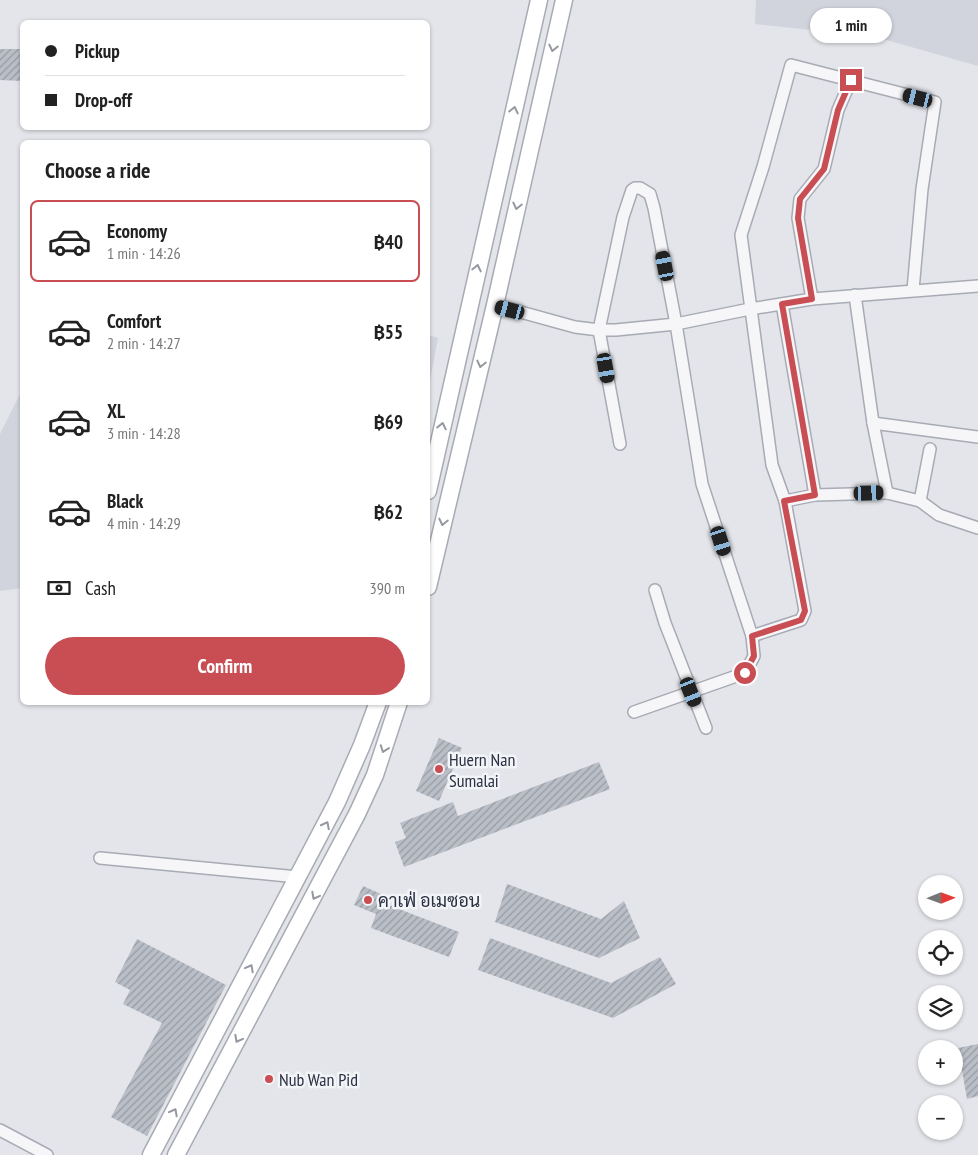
<!DOCTYPE html>
<meta charset="utf-8">
<style>
body{margin:0;font-family:"PT Sans Narrow",Sarabun,sans-serif;background:#f2f2f2;color:#222;height:100vh;display:flex;flex-direction:column;font-size:19px;white-space:nowrap}
*{box-sizing:border-box;margin:0}
p{font-size:16px;color:#767676}
.icon{flex:none;width:28px;height:28px;fill:none;stroke:currentColor;stroke-width:2;stroke-linecap:round;stroke-linejoin:round}
.map{position:relative;flex:1;overflow:hidden}
.sheet{position:absolute;left:20px;top:140px;width:410px;height:565px;display:flex;flex-direction:column;background:#fff;border-radius:8px;box-shadow:0 1px 4px #0004}
.sheet>*{flex:none}
.top-card{position:absolute;left:20px;top:20px;width:410px;height:110px;border-radius:8px;box-shadow:0 1px 4px #0004;display:grid;align-content:center;height:110px;padding:0 25px;background:#fff}
.needle{width:32px;rotate:89deg}
.controls{position:absolute;left:918px;top:875px;display:grid;gap:10px}
.controls a{display:grid;place-items:center;width:45px;height:45px;border-radius:50%;background:#fff;box-shadow:0 1px 4px #0004;font-size:25px}
.end{position:absolute;width:22px;height:22px;margin:-11px;border:6px solid #c94e53;background:#fff;box-shadow:0 0 0 2px #fff}
.from{border-radius:50%}
.bubble{position:absolute;height:35px;border-radius:18px;background:#fff;box-shadow:0 1px 4px #0004;font-size:16px;font-weight:700;line-height:35px;text-align:center}
.car{position:absolute;width:15px;height:30px;margin:-15px -8px;border-radius:6px;box-shadow:0 0 4px 1px #0007;background:linear-gradient(#222 24%,#8ab4d8 0 40%,#222 0 76%,#8ab4d8 0 86%,#222 0)}
.top-card b{display:flex;align-items:center;gap:18px;height:48px;font-size:19px}
.top-card b+b{border-top:1px solid #e0e0e0}
.top-card i{width:12px;height:12px;background:#222}
ul{padding:0;list-style:none}
li{display:flex;align-items:center;gap:15px;height:82px;margin:0 10px 8px;padding:0 15px;border:2px solid transparent;border-radius:8px}
li div{flex:1}
li b{display:block;font-size:19px}
li em{font-style:normal;font-weight:700}
li.active{border-color:#c94e53}
li>.icon{width:45px;height:45px;stroke-width:1.5}
h2{padding:0 25px;font-size:22px;line-height:60px}
.pay{display:flex;align-items:center;gap:12px;height:55px;padding:0 25px;font-size:19px}
.pay p{margin-inline-start:auto}
.cta{display:flex;gap:10px;margin-top:auto;padding:10px 25px}
.cta a{flex:1;height:58px;border-radius:30px;background:#c94e53;color:#fff;font-size:20px;font-weight:700;line-height:58px;text-align:center}
.map>svg:first-child{display:block}
.built{fill:#d1d4dc}
.building{fill:url(#building-hatch)}
.lines{fill:none;stroke-linecap:round;stroke-linejoin:round}
.street-casing{stroke:#a8abb4;stroke-width:14}
.secondary-casing{stroke:#a8abb4;stroke-width:19}
.street{stroke:#f6f6f9;stroke-width:11}
.secondary{stroke:#fff;stroke-width:16}
.oneway{stroke:#9598a0}
.route{stroke:#c94e53;stroke-width:6}
.poi-dot{fill:#c94e53;stroke:#f3f4f8;stroke-width:2}
.labels{text-anchor:middle;dominant-baseline:central;stroke-width:5;stroke-linejoin:round;paint-order:stroke}
.poi-label{font-size:18px;fill:#2b3142;stroke:#f3f4f8;text-anchor:start}
</style>
<div class="map">
<svg width="978" height="1155" viewBox="0 0 978 1155">
<defs>
<pattern id="building-hatch" width="6" height="6" patternUnits="userSpaceOnUse" patternTransform="scale(1.25)"><rect width="6" height="6" fill="#babec7"/><path d="M-1 1l2-2M0 6l6-6M5 7l2-2" fill="none" stroke="#979ba3"/></pattern>
</defs>
<rect width="100%" height="100%" fill="#e3e5ea"/>
<g class="built">
<polygon points="756,0 978,0 978,66 876,37 755,24"/>
<polygon points="428,335 438,338 428,392"/>
<polygon points="22,390 22,588 0,591 0,434"/>
</g>
<g class="building">
<polygon points="0,49 22,49 22,81 0,80"/>
<polygon points="439,738 462,748 439,801 416,791"/>
<polygon points="599,762 610,789 404,867 395,842 406,838 400,823 453,802 458,816"/>
<polygon points="507,884 601,919 624,901 640,938 599,958 495,922"/>
<polygon points="363,886 381,894 378,901 459,932 449,957 371,928 376,914 354,905"/>
<polygon points="490,938 611,983 660,957 676,984 613,1018 478,970"/>
<polygon points="137,939 226,985 147,1136 111,1117 162,1023 123,1004 130,990 115,982"/>
<polygon points="978,1044 978,1096 967,1099 958,1048"/>
</g>
<g class="lines">
<defs>
<g id="street">
<polyline points="812,299 798,218 800,199 824,169 838,110 851,80"/>
<polyline points="782,304 815,495"/>
<polyline points="495,305 575,327 599,330 616,330 676,324 750,309 812,299 978,286"/>
<polyline points="873,423 978,437"/>
<polyline points="620,444 599,330 623,217 632,190 635,188 640,188 650,194 654,208 676,324 702,484 752,636 801,620 805,611 785,501 772,465 741,235 763,167 791,65 935,102 922,189 913,290"/>
<polyline points="930,449 920,501 939,515 978,528"/>
<polyline points="887,493 920,501"/>
<polyline points="785,501 815,495 887,493 873,423 855,295"/>
<polyline points="655,590 665,623 706,728"/>
<polyline points="634,712 745,673 754,656 752,636"/>
<polyline points="100,858 298,877"/>
<polyline points="0,1130 47,1155"/>
</g>
<g id="secondary">
<polyline points="428,491 539,0"/>
<polyline points="428,587 495,305 564,0"/>
<polyline points="151,1155 337,802 362,745 378,702"/>
<polyline points="176,1155 357,814 375,775 399,702"/>
</g>
</defs>
<use href="#street" class="street-casing"/>
<use href="#secondary" class="secondary-casing"/>
<use href="#street" class="street"/>
<use href="#secondary" class="secondary"/>
</g>
<defs><path id="oneway-chevron" d="M-2-3.5L2.5 0L-2 3.5" fill="none" stroke-width="1.6" stroke-linecap="round" stroke-linejoin="round" transform="scale(1.25)"/></defs>
<g class="oneway">
<use href="#oneway-chevron" transform="translate(553 48) rotate(103)"/>
<use href="#oneway-chevron" transform="translate(514 110) rotate(-77)"/>
<use href="#oneway-chevron" transform="translate(517 206) rotate(103)"/>
<use href="#oneway-chevron" transform="translate(477 268) rotate(-77)"/>
<use href="#oneway-chevron" transform="translate(481 364) rotate(103)"/>
<use href="#oneway-chevron" transform="translate(442 426) rotate(-78)"/>
<use href="#oneway-chevron" transform="translate(443 522) rotate(103)"/>
<use href="#oneway-chevron" transform="translate(384 749) rotate(110)"/>
<use href="#oneway-chevron" transform="translate(326 825) rotate(-63)"/>
<use href="#oneway-chevron" transform="translate(315 896) rotate(118)"/>
<use href="#oneway-chevron" transform="translate(250 968) rotate(-62)"/>
<use href="#oneway-chevron" transform="translate(238 1039) rotate(118)"/>
<use href="#oneway-chevron" transform="translate(174 1112) rotate(-62)"/>
</g>
<g class="lines">
<polyline class="route" points="745,673 754,656 752,636 801,620 805,611 784,501 815,495 782,304 812,299 798,218 800,199 824,169 838,110 851,80"/>
</g>
<g class="poi-dot">
<circle cx="439" cy="769" r="5"/>
<circle cx="368" cy="900" r="5"/>
<circle cx="269" cy="1079" r="5"/>
</g>
<g class="labels">
<g class="poi-label">
<text x="449" y="759">Huern Nan<tspan x="449" dy="21">Sumalai</tspan></text>
<text x="378" y="900">คาเฟ่ อเมซอน</text>
<text x="279" y="1079">Nub Wan Pid</text>
</g>
</g>
</svg>
<div class="controls">
<a><svg class="needle" viewBox="-14 -14 28 28"><path d="M0-13l5 13h-10z" fill="#e53935"/><path d="M0 13l5-13h-10z" fill="#767676"/></svg></a>
<a><svg class="icon" aria-label="locate" viewBox="0 0 24 24"><circle cx="12" cy="12" r="6"/><path d="M12 2v4M12 18v4M2 12h4M18 12h4"/></svg></a>
<a><svg class="icon" aria-label="layers" viewBox="0 0 24 24"><path d="M12 4l9 5-9 5-9-5zM3 14l9 5 9-5"/></svg></a>
<a>+</a>
<a>−</a>
</div>
<i class="end from" style="left:745px;top:673px"></i>
<i class="end" style="left:851px;top:80px"></i>
<div class="bubble" style="left:810px;top:8px;width:82px">1 min</div>
<i class="car" style="left:918px;top:98px;rotate:284deg"></i>
<i class="car" style="left:665px;top:266px;rotate:349deg"></i>
<i class="car" style="left:510px;top:310px;rotate:285deg"></i>
<i class="car" style="left:606px;top:368px;rotate:170deg"></i>
<i class="car" style="left:869px;top:493px;rotate:88deg"></i>
<i class="car" style="left:721px;top:541px;rotate:162deg"></i>
<i class="car" style="left:691px;top:692px;rotate:158deg"></i>
<div class="top-card">
<b><i class="from"></i>Pickup</b>
<b><i></i>Drop-off</b>
</div>
<section class="sheet">
<h2>Choose a ride</h2>
<ul>
<li class="active"><svg class="icon" aria-label="car" viewBox="0 0 24 24"><path d="M5 17H2v-5l4-1 3-4h7l3 4 3 1v5h-3M9 17h6M6 11h13"/><circle cx="7" cy="17" r="2"/><circle cx="17" cy="17" r="2"/></svg><div><b>Economy</b><p>1 min · 14:26</p></div><em>฿40</em></li>
<li><svg class="icon" aria-label="car" viewBox="0 0 24 24"><path d="M5 17H2v-5l4-1 3-4h7l3 4 3 1v5h-3M9 17h6M6 11h13"/><circle cx="7" cy="17" r="2"/><circle cx="17" cy="17" r="2"/></svg><div><b>Comfort</b><p>2 min · 14:27</p></div><em>฿55</em></li>
<li><svg class="icon" aria-label="car" viewBox="0 0 24 24"><path d="M5 17H2v-5l4-1 3-4h7l3 4 3 1v5h-3M9 17h6M6 11h13"/><circle cx="7" cy="17" r="2"/><circle cx="17" cy="17" r="2"/></svg><div><b>XL</b><p>3 min · 14:28</p></div><em>฿69</em></li>
<li><svg class="icon" aria-label="car" viewBox="0 0 24 24"><path d="M5 17H2v-5l4-1 3-4h7l3 4 3 1v5h-3M9 17h6M6 11h13"/><circle cx="7" cy="17" r="2"/><circle cx="17" cy="17" r="2"/></svg><div><b>Black</b><p>4 min · 14:29</p></div><em>฿62</em></li>
</ul>
<div class="pay"><svg class="icon" aria-label="cash" viewBox="0 0 24 24"><path d="M3 7h18v10H3z"/><circle cx="12" cy="12" r="2"/></svg>Cash<p>390 m</p></div>
<div class="cta"><a>Confirm</a></div>
</section>
</div>
